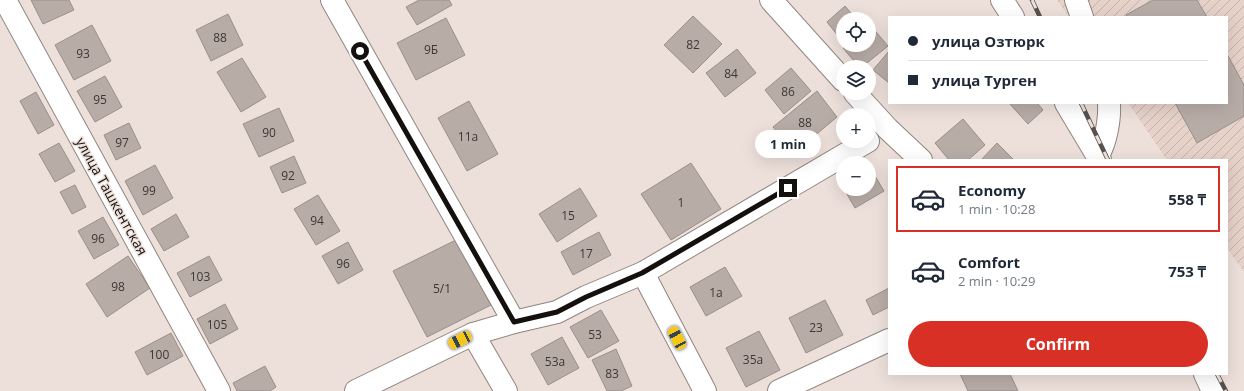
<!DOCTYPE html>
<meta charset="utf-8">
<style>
body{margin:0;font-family:"Open Sans",sans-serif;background:#f2f2f3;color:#1f2937;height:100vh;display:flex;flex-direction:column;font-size:15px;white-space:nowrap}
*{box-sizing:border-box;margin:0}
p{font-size:13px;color:#747a83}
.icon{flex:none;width:22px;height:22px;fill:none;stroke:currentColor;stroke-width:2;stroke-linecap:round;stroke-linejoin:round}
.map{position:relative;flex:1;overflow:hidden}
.panel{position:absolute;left:888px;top:159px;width:340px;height:216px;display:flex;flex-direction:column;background:#fff;border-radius:0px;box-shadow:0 4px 16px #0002}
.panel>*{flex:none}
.banner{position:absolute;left:888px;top:16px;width:340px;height:88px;border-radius:0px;box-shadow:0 4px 16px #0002;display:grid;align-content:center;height:88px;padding:0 20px;background:#fff}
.tools{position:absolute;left:836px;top:12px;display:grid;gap:8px}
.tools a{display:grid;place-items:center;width:40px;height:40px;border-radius:50%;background:#fff;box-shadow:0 4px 16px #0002;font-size:20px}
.end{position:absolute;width:18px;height:18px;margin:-9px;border:5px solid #14100e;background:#fff;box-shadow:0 0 0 2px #fff}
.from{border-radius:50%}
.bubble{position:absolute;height:28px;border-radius:14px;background:#fff;box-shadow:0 4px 16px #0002;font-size:13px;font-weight:700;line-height:28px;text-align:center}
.car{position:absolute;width:12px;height:24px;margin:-12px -6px;border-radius:5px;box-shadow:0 0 3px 1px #0007;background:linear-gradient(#f5c518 24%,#345 0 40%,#f5c518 0 76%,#345 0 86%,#f5c518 0)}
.banner b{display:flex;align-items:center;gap:14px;height:38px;font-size:15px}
.banner b+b{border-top:1px solid #e0e1e3}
.banner i{width:10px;height:10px;background:#1f2937}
ul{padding:7px 0 0;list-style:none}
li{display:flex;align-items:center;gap:12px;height:66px;margin:0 8px 6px;padding:0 12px;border:2px solid transparent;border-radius:0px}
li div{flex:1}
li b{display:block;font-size:15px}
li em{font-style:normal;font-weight:700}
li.active{border-color:#d93025}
li>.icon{width:36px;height:36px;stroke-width:1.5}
.button{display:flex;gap:8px;margin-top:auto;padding:8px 20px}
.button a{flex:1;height:46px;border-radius:24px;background:#d93025;color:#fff;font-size:16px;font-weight:700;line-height:46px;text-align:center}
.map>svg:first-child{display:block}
.industrial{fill:url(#industrial-furrows)}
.building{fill:#b8aca7;stroke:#9b8f8b}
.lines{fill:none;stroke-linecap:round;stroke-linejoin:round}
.minor-casing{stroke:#908580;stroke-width:24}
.minor{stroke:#fff;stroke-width:22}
.rail-casing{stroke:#58514e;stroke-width:4.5}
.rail{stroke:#ede0db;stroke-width:3;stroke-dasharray:9;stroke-linecap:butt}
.route{stroke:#14100e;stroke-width:5}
.labels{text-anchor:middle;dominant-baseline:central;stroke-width:3;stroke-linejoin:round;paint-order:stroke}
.number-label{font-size:12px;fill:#3d3734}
.street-label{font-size:14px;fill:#14100e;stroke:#ede0db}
</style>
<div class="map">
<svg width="1244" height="391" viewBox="0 0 1244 391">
<defs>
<pattern id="industrial-furrows" width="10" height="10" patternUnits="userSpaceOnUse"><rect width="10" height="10" fill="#e6d2c9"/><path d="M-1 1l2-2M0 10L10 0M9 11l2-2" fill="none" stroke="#c4b3ab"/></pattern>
</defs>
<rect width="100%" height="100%" fill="#ede0db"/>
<polygon class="industrial" points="1057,0 1244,0 1244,272 1227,248 1227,160 1167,160 1128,103 1227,103 1227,17 1069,17"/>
<g class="building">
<polygon points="31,0 69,0 74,10 43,24"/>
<polygon points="419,0 449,0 452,5 417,25 406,7"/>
<polygon points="1153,0 1197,0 1207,17 1127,17 1126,15"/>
<polygon points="845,6 856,19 843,19 843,42 827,22"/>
<polygon points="228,14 243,45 211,61 196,30"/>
<polygon points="693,16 722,44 693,73 664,45"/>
<polygon points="446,18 465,55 416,80 397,43"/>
<polygon points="92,25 111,61 74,80 55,45"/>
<polygon points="871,26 888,46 862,67 859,67 843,48 847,45 869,45 869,28"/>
<polygon points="737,49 756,73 725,97 706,73"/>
<polygon points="889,51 889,83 873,70"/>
<polygon points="1227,54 1244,85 1244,116 1197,143 1175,103 1227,103"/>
<polygon points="242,58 266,97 241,112 217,72"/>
<polygon points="791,68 811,91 784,114 765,90"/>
<polygon points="105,76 122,107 95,122 77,91"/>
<polygon points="817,91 837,117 794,153 773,127"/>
<polygon points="36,92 54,125 38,134 20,101"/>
<polygon points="469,101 498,154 467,171 438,118"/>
<polygon points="1009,103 1037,103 1043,110 1028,124"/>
<polygon points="279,108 294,141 259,157 243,124"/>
<polygon points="963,119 985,145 968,160 949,160 935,143"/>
<polygon points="129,123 141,148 116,160 104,135"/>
<polygon points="59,143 75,171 55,182 39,154"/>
<polygon points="997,143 1014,160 981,160"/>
<polygon points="294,156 306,183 282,193 270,167"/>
<polygon points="691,163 721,209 671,240 641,194"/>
<polygon points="155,165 173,198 143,215 125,181"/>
<polygon points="872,171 884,191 855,208 844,189 869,189 869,172"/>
<polygon points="75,185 86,207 72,214 60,192"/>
<polygon points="580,188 597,216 557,242 539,214"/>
<polygon points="318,195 340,231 316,245 294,209"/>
<polygon points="176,214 189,237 164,251 151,229"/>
<polygon points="103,217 119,245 94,259 78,231"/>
<polygon points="599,232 611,255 573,275 561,252"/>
<polygon points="458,239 491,305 427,337 393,271"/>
<polygon points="348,242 363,270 338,284 322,256"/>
<polygon points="128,256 150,288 107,317 86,284"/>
<polygon points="209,256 222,280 190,297 177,273"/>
<polygon points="725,267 742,296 706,316 690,287"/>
<polygon points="889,288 889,307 873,315 866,300"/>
<polygon points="825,300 843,335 806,353 789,318"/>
<polygon points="225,304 238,329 210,344 197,319"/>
<polygon points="601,310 619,341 588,358 570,327"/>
<polygon points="759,331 780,370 746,387 726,348"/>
<polygon points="171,333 183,356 147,375 135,352"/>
<polygon points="562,337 579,368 548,385 531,354"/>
<polygon points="616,349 632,386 621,391 607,391 592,360"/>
<polygon points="265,366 276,387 270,391 237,391 233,383"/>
<polygon points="960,374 1010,374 1018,391 968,391"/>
</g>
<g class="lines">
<defs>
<g id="minor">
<polyline points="5,0 219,391"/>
<polyline points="332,0 514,322"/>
<polyline points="771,0 843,80"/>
<polyline points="1002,0 1013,17"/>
<polyline points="1076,0 1082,17"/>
<polyline points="855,93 888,129 921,160"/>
<polyline points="1066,103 1100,160"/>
<path d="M1098,155C1106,142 1110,119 1109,103"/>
<polyline points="643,273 705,391"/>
<polyline points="473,334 506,391"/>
<polyline points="1205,374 1213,391"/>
<polyline points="356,391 473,334 514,322 557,312 586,297 643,273 868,141"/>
<polyline points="779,391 889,340"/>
</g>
</defs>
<use href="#minor" class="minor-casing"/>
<use href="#minor" class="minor"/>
<defs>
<g id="rail">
<polyline points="1032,0 1040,17"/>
<polyline points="1081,103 1108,160"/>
<polyline points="1217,374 1226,391"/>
</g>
</defs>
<use href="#rail" class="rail-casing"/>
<use href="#rail" class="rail"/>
</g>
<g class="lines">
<polyline class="route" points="360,51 514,322 557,312 586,297 642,273 788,188"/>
</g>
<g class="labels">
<g class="number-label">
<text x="220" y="37">88</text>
<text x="693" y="44">82</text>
<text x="431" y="49">9Б</text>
<text x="83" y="53">93</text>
<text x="731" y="73">84</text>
<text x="788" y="91">86</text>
<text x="100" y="99">95</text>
<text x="805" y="122">88</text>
<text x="269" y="132">90</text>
<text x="468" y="136">11а</text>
<text x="122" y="142">97</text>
<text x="288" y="175">92</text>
<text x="149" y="190">99</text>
<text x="681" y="202">1</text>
<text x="568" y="215">15</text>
<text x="317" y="220">94</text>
<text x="98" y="238">96</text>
<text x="586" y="253">17</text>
<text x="343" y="263">96</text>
<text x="200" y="276">103</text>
<text x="118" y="286">98</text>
<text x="442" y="288">5/1</text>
<text x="716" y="292">1а</text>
<text x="217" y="324">105</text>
<text x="816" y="327">23</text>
<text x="595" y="334">53</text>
<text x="159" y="354">100</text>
<text x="753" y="359">35а</text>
<text x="555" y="361">53а</text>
<text x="612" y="373">83</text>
</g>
<g class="street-label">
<text transform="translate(112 196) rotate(61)">улица Ташкентская</text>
</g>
</g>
</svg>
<div class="tools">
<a><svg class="icon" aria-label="locate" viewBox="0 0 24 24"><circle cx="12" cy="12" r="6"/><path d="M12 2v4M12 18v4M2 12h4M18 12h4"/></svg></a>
<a><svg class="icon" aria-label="layers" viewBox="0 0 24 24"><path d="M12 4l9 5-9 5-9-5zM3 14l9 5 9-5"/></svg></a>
<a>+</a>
<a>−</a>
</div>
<i class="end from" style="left:360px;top:51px"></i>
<i class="end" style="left:788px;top:188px"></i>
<div class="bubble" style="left:755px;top:130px;width:66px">1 min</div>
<i class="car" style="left:677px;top:338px;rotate:332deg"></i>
<i class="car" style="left:460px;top:340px;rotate:244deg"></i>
<div class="banner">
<b><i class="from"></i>улица Озтюрк</b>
<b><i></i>улица Турген</b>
</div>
<section class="panel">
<ul>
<li class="active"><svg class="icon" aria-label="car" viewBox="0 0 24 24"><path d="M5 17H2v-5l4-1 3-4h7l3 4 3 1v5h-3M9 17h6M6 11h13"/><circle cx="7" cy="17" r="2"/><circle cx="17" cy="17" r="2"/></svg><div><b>Economy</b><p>1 min · 10:28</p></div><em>558 ₸</em></li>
<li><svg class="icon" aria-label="car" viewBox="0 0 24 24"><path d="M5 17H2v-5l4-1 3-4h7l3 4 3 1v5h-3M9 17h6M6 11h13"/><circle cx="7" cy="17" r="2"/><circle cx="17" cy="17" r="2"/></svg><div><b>Comfort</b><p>2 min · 10:29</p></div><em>753 ₸</em></li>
</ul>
<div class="button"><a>Confirm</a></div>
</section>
</div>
